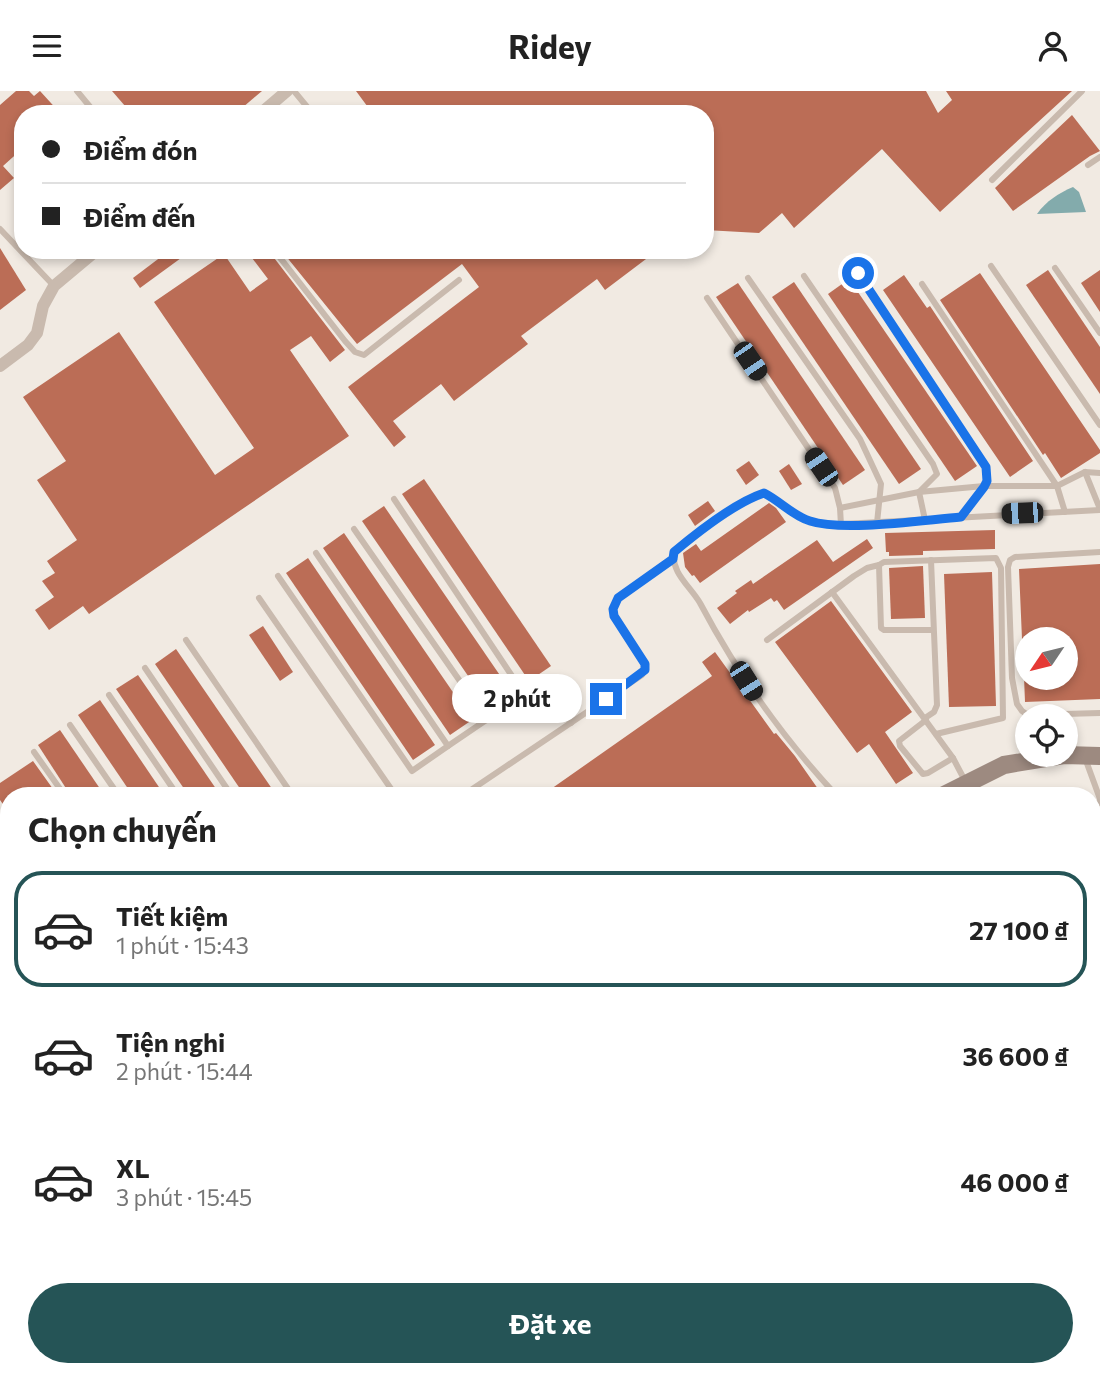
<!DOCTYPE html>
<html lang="vi">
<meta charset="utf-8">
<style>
body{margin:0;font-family:Commissioner,sans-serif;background:#f6f6f6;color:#222;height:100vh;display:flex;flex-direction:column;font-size:26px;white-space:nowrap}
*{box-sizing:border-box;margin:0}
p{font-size:23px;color:#767676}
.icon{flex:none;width:38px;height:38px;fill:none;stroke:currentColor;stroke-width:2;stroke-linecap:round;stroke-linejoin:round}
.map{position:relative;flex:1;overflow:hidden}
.side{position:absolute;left:0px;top:696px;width:1101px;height:590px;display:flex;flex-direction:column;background:#fff;border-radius:28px 28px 0 0;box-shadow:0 4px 10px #0003}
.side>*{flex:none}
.hud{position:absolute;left:14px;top:14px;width:700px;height:154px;border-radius:28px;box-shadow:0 4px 10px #0003;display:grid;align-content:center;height:154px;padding:0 28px;background:#fff}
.needle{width:46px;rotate:235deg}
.fabs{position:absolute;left:1015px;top:536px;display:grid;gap:14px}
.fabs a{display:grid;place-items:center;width:63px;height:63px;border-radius:50%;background:#fff;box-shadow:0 4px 10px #0003;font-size:35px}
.end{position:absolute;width:32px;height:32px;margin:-16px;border:9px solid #1a73e8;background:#fff;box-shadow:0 0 0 4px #fff}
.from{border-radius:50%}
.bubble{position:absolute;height:49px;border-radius:24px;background:#fff;box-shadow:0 4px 10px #0003;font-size:23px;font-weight:700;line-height:49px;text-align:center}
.car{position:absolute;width:21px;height:42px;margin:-21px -10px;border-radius:9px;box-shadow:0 0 5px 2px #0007;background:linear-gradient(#222 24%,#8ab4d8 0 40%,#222 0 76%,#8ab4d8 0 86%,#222 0)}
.hud b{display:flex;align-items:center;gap:24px;height:66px;font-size:26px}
.hud b+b{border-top:2px solid #e0e0e0}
.hud i{width:18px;height:18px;background:#222}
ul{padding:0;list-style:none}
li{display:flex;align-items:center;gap:21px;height:116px;margin:0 14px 10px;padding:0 14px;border:4px solid transparent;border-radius:28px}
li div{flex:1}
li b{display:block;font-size:26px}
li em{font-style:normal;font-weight:700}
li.current{border-color:#255456}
li>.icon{width:63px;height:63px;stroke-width:1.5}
h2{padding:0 28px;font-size:32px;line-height:84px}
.cta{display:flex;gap:14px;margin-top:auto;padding:14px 28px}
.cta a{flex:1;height:80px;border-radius:42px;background:#255456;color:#fff;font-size:28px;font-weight:700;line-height:80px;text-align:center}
header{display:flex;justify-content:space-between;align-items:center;height:91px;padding:0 28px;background:#fff;font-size:32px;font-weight:700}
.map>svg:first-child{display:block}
.green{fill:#b6c0a2}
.water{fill:#83abac}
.building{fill:#bb6d56}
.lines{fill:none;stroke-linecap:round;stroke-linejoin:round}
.service{stroke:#c9baae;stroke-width:6}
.minor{stroke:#c9baae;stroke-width:12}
.secondary{stroke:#9d8a80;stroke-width:18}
.route{stroke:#1a73e8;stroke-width:9}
</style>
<header><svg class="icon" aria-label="menu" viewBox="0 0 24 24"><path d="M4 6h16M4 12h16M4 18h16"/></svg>Ridey<svg class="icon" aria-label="person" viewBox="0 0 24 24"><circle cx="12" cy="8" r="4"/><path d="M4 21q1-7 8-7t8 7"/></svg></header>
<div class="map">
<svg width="1100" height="1286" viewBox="0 0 1100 1286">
<rect width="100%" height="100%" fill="#f1eae2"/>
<polygon class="green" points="0,889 9,897 9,991 0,999"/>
<path class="water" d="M1073,96L1079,101L1086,121L1037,123C1046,110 1059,102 1073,96Z"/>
<g class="building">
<polygon points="16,0 29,0 34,5 40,0 61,23 23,23 23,57 3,75 14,87 0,99 0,14"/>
<polygon points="112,0 262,0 235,23 132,23"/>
<polygon points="356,0 926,0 938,22 952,9 946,0 1072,0 940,121 882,58 794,137 782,122 759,142 705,139 705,23 373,23"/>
<polygon points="1072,24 1100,60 1090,65 1013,120 995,97"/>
<polygon points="0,157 26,199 0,219"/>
<polygon points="170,159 192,159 140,197 133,187"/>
<polygon points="246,159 268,159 345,259 330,271 311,245 290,259 349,345 89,523 83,515 49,539 35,519 54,506 42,490 55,482 47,470 77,449 37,389 66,370 23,306 119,241 215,384 254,357 154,211 224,163 250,201 268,188"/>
<polygon points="281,159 645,159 650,165 605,199 597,188 521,245 528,253 454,310 441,293 393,330 406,346 394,356 348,296 479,196 462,173 357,253"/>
<polygon points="1048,179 1100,256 1100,303 1026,194"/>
<polygon points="1100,179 1100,221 1081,192"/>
<polygon points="980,182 1100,359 1100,362 1061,387 1045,362 1043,364 940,209"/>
<polygon points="904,184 927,217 930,215 1033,370 1010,386 883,199"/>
<polygon points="849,188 977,375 955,390 828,203"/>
<polygon points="794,191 921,378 899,393 772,206"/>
<polygon points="738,192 865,379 843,394 716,206"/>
<polygon points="749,370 759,384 746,394 736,379"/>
<polygon points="789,373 802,393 791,399 779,380"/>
<polygon points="424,388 551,575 529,590 402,403"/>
<polygon points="708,410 715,420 695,435 688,424"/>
<polygon points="769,412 776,417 786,431 700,492 694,484 692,485 685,476 683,462 696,453 701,460"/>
<polygon points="384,415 512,602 490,617 362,430"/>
<polygon points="995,439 995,458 923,460 923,464 889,465 889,461 886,461 885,442"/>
<polygon points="344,442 472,629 450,644 323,457"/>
<polygon points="867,448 873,457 784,519 777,509 774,511 771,507 749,521 748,519 730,533 717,517 737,502 735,500 751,489 753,493 817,449 833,471"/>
<polygon points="308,467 435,654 413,669 286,482"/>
<polygon points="1100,473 1100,608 1025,611 1024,586 1066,586 1066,548 1022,548 1019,478"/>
<polygon points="923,475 925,527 891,528 889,477"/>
<polygon points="992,481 996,615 949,616 944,483"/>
<polygon points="831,510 912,621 885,641 913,682 896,693 869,653 857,662 775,551"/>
<polygon points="263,535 293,581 280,590 249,544"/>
<polygon points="176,558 277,705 245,705 155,573"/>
<polygon points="715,561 774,643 776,642 795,665 823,705 541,705 712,585 702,571"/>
<polygon points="138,584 221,705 189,705 116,598"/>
<polygon points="100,609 165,705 133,705 78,624"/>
<polygon points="60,639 105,705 71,705 38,654"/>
<polygon points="33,670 58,705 9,705 9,722 0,709 0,692"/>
<polygon points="0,752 9,764 9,848 0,857"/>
<polygon points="0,859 9,867 9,897 0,889"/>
</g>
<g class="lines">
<g class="service">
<polyline points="77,0 96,23"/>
<polyline points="294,0 313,23"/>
<polyline points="23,65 17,73 23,83"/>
<polyline points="1088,74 1100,66"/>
<polyline points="992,89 1082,0"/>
<polyline points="0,138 54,195"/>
<polyline points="274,159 345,250 355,261 364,264 459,189"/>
<polyline points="991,175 1100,334"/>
<polyline points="1055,177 1100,242"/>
<polyline points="857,182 986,376 987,390 984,395 961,426"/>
<polyline points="804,185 933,373 937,383 919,401 925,429"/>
<polyline points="748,187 860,348 881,393 877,432"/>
<polyline points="922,193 1057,395 1065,421"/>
<polyline points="707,207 835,397 840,417 841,434"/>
<polyline points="1085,381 1100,382"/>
<polyline points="394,408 524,603"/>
<polyline points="840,417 919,401 984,395 1057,395 1085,381 1100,418"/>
<polyline points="354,438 487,629"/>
<polyline points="1100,461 1015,466 1010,469 1008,476 1012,587 1017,613 1022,620 1028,624 1100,622"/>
<polyline points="316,462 448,655 542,591 571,632"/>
<polyline points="278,485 412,680 448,655"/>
<polyline points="832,501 953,667 963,686"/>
<polyline points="259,507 396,705"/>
<polyline points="933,539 884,539 881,537 879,474 884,471 996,467 1001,477 1003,627 936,643"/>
<polyline points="186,549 293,705"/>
<polyline points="767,549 854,485 867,477 879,474"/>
<polyline points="145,577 232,705"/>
<polyline points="109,604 178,705"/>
<polyline points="925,627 934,621 937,614 931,469"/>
<polyline points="926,629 899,650 900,655 923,683 928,682 953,667"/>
<polyline points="70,634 119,705"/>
<polyline points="34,661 65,705"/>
<polyline points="1085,667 1100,708"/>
<polyline points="462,705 642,584 645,579 645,573 614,525 613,518 618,507 673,468"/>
<path d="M837,705C783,647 737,582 700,512C690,495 671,482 674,461C699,440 734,412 764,402L801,427L824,434L1100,419"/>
<polyline points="1092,713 1100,712"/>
<polyline points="1092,796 1100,789"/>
<polyline points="1092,867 1100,871"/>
<polyline points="1092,1153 1100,1146"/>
<polyline points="0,1267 9,1272"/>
<polyline points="18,1278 32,1286"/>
<polyline points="658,1278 666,1286"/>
<polyline points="983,1278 992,1286"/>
<polyline points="70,1286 81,1278"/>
</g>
<g class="minor">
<polyline points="260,23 287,0"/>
<polyline points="0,275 28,254 37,242 43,215 54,195 97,159"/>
</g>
<g class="secondary">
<polyline points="942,705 1004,674 1064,664 1100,665"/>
<polyline points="271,1286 281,1278"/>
</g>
</g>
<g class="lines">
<path class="route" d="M606,608L645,579V573L614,525L613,518L618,507L673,468L674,461C699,440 734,412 764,402C780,410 793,425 810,430C844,441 923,429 961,426L984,396L987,390L986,376L858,182"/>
</g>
</svg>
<div class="fabs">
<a><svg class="needle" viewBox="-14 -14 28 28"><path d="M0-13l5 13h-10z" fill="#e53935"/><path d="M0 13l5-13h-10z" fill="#767676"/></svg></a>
<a><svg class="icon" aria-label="locate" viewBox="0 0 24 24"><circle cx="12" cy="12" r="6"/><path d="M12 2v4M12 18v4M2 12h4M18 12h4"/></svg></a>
</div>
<i class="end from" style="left:858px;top:182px"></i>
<i class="end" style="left:606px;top:608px"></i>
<div class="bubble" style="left:452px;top:583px;width:130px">2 phút</div>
<i class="car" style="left:750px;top:270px;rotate:146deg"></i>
<i class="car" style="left:821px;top:376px;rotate:326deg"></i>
<i class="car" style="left:1022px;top:422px;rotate:268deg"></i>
<i class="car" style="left:746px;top:590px;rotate:148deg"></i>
<div class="hud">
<b><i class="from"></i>Điểm đón</b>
<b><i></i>Điểm đến</b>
</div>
<section class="side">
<h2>Chọn chuyến</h2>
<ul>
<li class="current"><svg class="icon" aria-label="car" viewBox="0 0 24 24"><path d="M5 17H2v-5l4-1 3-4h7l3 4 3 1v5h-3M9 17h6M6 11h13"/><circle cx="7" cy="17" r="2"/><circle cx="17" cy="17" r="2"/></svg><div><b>Tiết kiệm</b><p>1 phút · 15:43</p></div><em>27 100 ₫</em></li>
<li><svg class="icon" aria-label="car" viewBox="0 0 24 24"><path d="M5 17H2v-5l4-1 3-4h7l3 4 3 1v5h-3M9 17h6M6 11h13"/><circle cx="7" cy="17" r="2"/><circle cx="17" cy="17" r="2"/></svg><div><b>Tiện nghi</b><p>2 phút · 15:44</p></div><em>36 600 ₫</em></li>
<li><svg class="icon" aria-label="car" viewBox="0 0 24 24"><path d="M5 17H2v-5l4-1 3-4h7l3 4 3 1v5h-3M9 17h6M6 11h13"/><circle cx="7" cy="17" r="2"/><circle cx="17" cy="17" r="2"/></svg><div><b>XL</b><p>3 phút · 15:45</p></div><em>46 000 ₫</em></li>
</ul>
<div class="cta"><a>Đặt xe</a></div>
</section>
</div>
